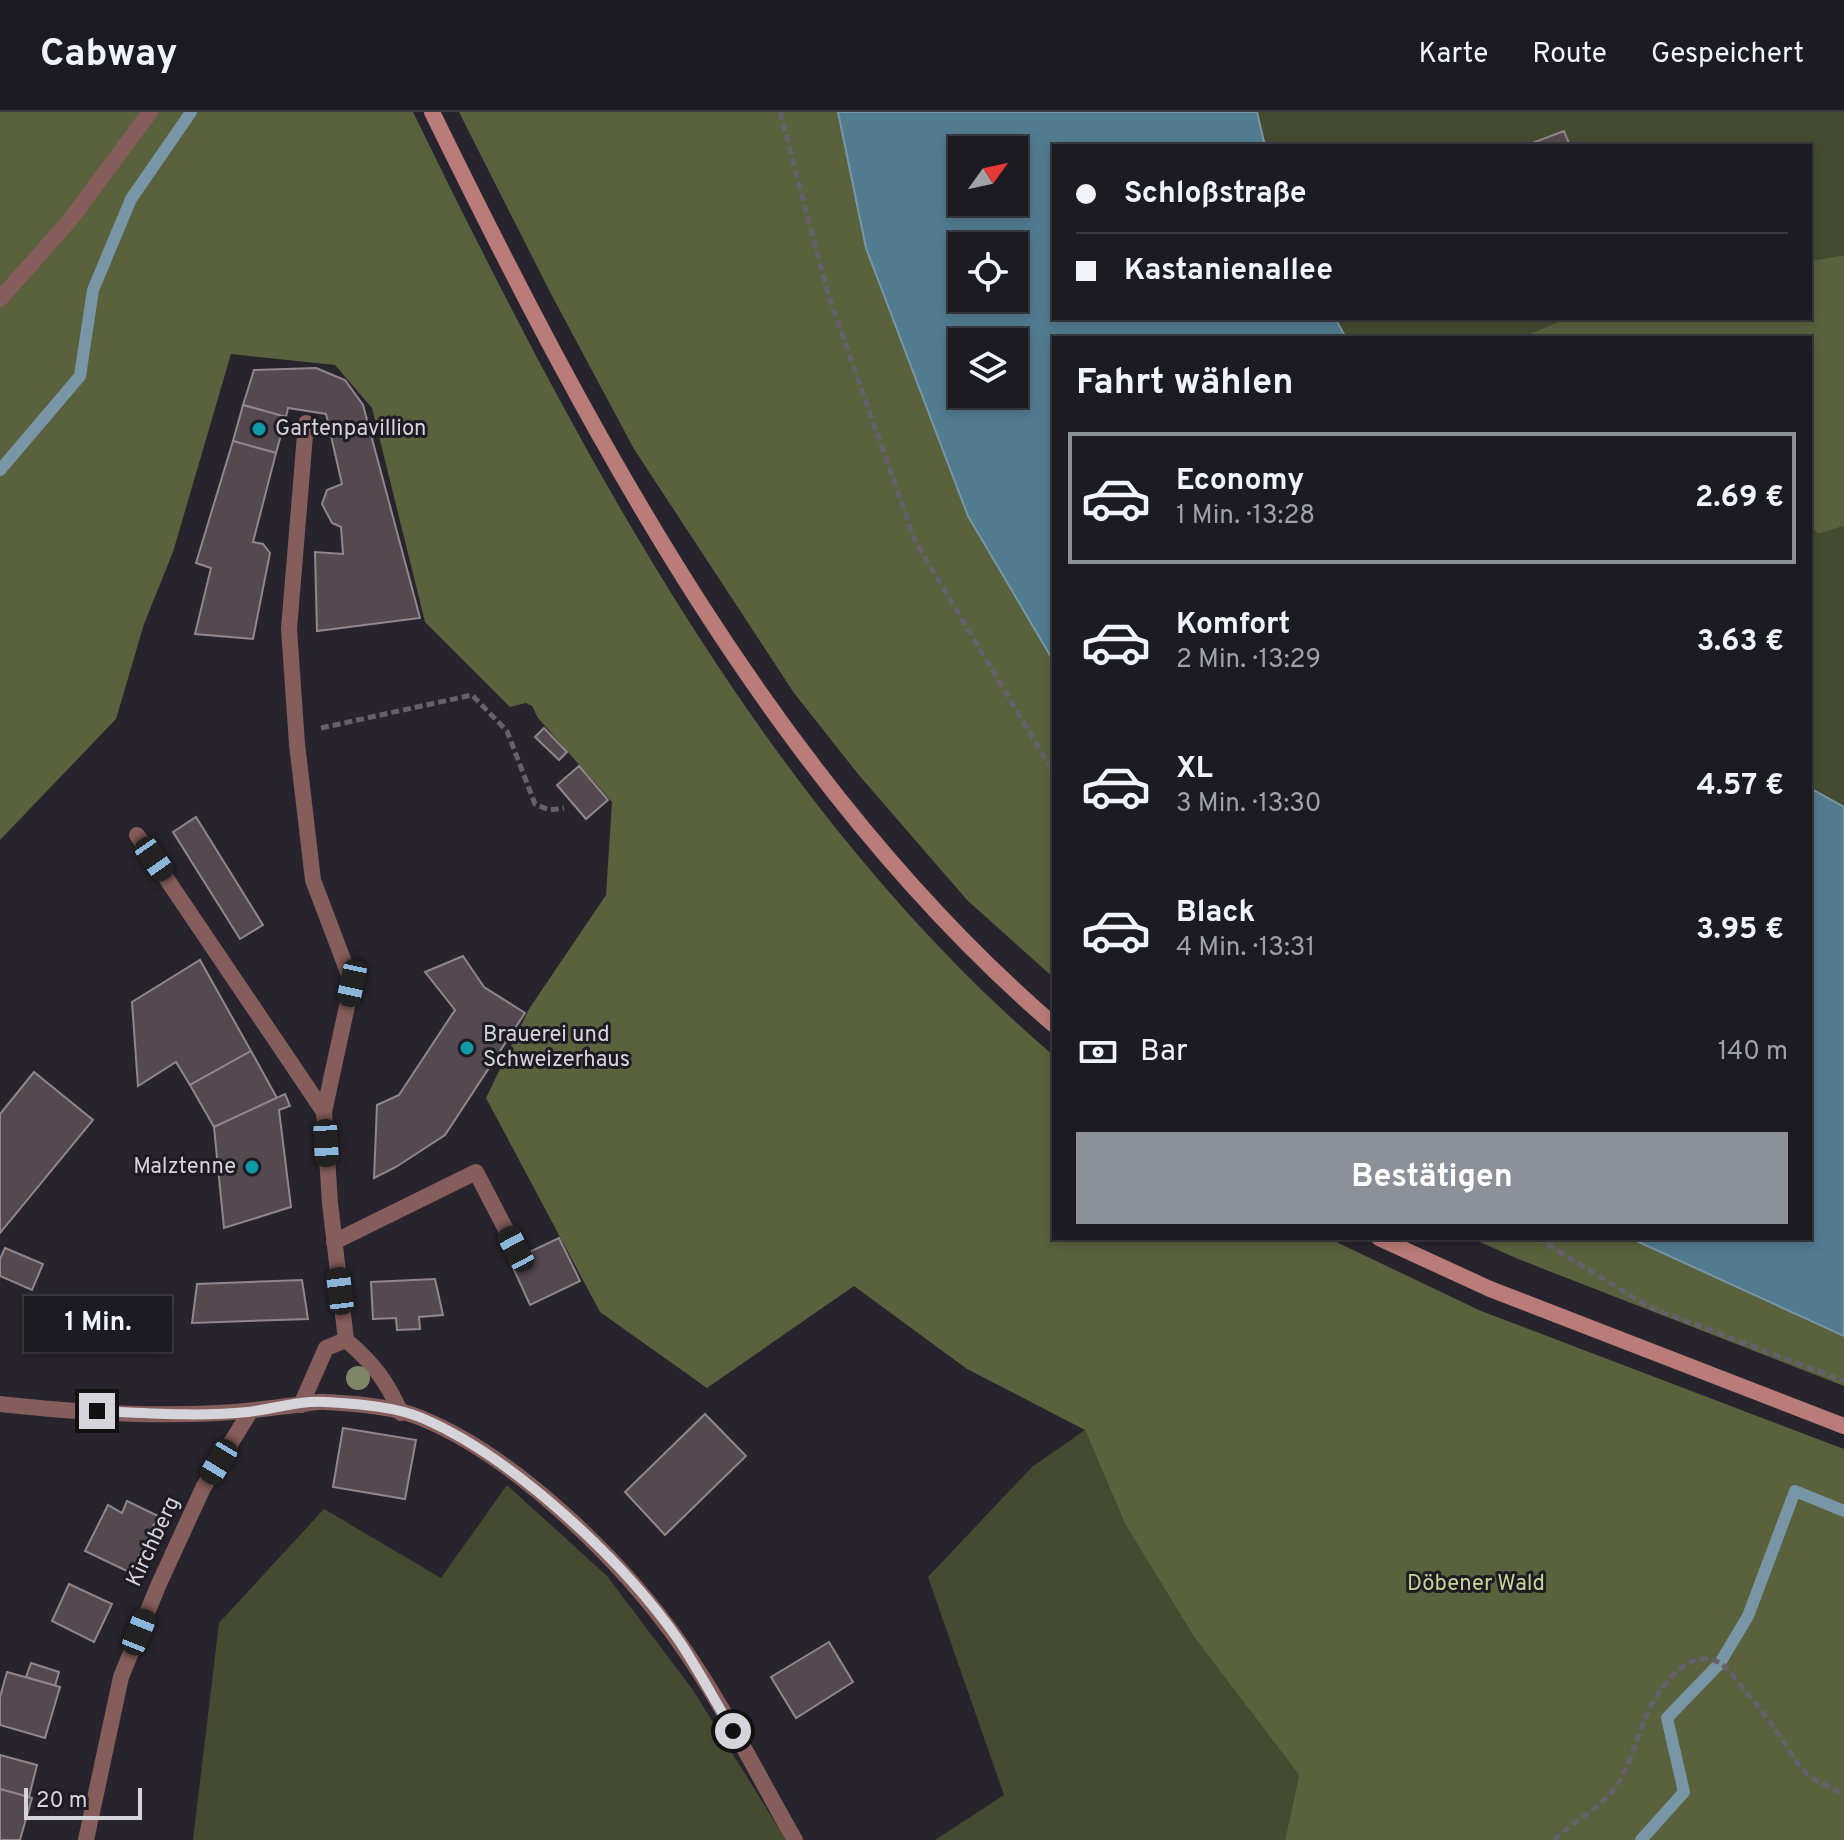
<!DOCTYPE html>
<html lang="de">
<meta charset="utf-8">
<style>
body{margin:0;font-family:Overpass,sans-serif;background:#25242a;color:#f1f3f6;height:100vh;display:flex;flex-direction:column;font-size:30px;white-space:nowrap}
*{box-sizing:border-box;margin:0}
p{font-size:26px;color:#a0a1a5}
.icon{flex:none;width:44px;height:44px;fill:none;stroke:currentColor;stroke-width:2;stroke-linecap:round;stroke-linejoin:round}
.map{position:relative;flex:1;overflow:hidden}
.side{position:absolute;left:1052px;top:224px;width:760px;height:904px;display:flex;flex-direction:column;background:#1d1b22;border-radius:0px;box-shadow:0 4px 12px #0003,0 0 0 2px #3b3940}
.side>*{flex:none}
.top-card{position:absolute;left:1052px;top:32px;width:760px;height:176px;border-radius:0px;box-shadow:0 4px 12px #0003,0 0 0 2px #3b3940;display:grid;align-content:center;height:176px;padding:0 24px;background:#1d1b22}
.needle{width:52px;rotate:57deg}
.controls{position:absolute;left:948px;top:24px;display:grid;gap:16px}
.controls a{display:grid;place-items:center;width:80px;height:80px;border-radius:0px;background:#1d1b22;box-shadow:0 4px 12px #0003,0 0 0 2px #3b3940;font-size:40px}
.scale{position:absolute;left:24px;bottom:20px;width:118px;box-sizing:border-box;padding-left:8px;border:4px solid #d6d4db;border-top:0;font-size:22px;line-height:28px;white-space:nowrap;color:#d6d4db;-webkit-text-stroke:6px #1e1b24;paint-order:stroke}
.end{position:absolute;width:36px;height:36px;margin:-18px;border:10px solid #d6d4db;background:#111;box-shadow:0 0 0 4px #111}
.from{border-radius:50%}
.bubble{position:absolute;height:56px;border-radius:0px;background:#1d1b22;box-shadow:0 4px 12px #0003,0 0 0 2px #3b3940;font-size:26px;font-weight:700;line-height:56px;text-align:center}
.car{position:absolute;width:24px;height:48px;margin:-24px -12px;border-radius:10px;box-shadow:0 0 6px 2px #0007;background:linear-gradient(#222 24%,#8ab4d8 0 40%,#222 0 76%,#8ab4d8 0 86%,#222 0)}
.top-card b{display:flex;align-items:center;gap:28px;height:76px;font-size:30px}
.top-card b+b{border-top:2px solid #3b3940}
.top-card i{width:20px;height:20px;background:#f1f3f6}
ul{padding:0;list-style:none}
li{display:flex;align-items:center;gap:24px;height:132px;margin:0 16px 12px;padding:0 8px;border:4px solid transparent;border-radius:0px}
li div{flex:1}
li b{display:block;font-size:30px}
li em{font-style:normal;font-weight:700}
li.active{border-color:#8c9099}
li>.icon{width:72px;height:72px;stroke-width:1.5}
h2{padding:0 24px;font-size:36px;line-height:96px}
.pay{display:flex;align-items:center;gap:20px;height:88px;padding:0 24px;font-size:30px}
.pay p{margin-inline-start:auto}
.primary-button{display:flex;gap:16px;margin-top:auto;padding:16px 24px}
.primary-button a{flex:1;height:92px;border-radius:0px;background:#8c9099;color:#fff;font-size:32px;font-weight:700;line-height:92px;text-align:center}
header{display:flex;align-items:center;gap:48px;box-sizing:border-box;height:112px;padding:0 40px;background:#1d1b22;border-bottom:2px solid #3b3940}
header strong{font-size:38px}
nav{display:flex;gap:44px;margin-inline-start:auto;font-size:28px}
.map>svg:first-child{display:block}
.green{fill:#454b31}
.forest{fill:#59613d}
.water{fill:#517b8f;stroke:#7996a6;stroke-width:2;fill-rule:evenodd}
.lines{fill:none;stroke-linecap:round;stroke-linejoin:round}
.stream{stroke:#7996a6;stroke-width:12}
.building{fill:#554950;stroke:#92858d;stroke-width:2}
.path{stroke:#64616a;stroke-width:5;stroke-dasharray:8 4;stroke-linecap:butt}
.service{stroke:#855d5b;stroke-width:16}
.minor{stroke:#855d5b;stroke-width:16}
.secondary{stroke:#ba7c78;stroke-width:16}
.tree{fill:#7f8567}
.route{stroke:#d6d4db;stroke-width:10}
.culture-dot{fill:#0f9aa8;stroke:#1e1b24;stroke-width:3}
.labels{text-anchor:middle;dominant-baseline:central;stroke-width:6;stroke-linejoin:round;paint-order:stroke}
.poi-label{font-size:22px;fill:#d6d4db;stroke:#1e1b24;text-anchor:start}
.street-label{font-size:22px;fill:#d6d4db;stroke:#1e1b24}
.park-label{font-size:22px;fill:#c7d595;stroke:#1e1b24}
</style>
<header>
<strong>Cabway</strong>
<nav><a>Karte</a><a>Route</a><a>Gespeichert</a></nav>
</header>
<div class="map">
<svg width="1844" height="1728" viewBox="0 0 1844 1728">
<rect width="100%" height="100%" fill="#27242e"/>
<g class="green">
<polygon points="1257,0 1844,0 1844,143 1810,149 1810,34 1265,34"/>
<polygon points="1335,206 1568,206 1519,226 1346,226"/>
<polygon points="1810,412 1818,422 1844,414 1844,695 1810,676"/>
<polygon points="1085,1318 1125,1412 1194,1525 1299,1663 1285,1728 935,1728 1004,1683 928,1465 1032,1355"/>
<polygon points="507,1373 607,1464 693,1578 786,1728 193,1728 219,1511 324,1397 441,1466"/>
</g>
<g class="forest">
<path d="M0,0H413C579,339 763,695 1054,944V1126H1328L1481,1199L1844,1337V1728H1285L1299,1663L1194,1525L1125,1412L1085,1318L967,1257L854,1174L707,1276L600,1200L486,986L529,897L606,783L612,690L538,606L532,594L526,591L510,595L425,510L372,296L335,253L231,242L173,440L144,512L116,607L0,728Z"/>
<polygon points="459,0 838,0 866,136 968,403 1054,550 1054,866 967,788 858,662 794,581 634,337 550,180"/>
<polygon points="1844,143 1844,414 1818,422 1810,412 1810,226 1519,226 1568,206 1810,206 1810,149"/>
<polygon points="1471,1126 1630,1126 1844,1224 1844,1274 1518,1147"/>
</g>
<g class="water">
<path d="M838,0H1257L1265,34H1054V206H1335L1346,226H1054V550L968,404L866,136ZM962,38H1014V90H962ZM962,134H1014V186H962ZM962,230H1014V282H962Z"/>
<polygon points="1810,676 1844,695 1844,1224 1630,1126 1810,1126"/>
</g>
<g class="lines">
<g class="stream">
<polyline points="0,358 80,264 93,178 131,87 191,0"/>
<polyline points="1641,1728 1684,1680 1667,1606 1720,1551 1748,1504 1795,1379 1844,1399"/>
</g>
</g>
<g class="building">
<polygon points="1564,19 1570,34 1524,34"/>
<polygon points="316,256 345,268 363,293 420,506 317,519 315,440 343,442 341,415 332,411 322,392 327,378 342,372 326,302 288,296 286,305 243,293 254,258"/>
<polygon points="243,293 286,305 276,341 233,329"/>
<polygon points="233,329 276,341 253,430 263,432 270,441 253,527 195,522 211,456 196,451"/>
<polygon points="544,616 567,640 559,648 535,625"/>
<polygon points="579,654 608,688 586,707 557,673"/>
<polygon points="196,705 263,813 240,827 173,720"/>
<polygon points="463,844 484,875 525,901 445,1023 396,1055 374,1066 377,993 399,983 455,898 425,860"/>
<polygon points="200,848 251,939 190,973 176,950 138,974 132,890"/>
<polygon points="251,939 277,986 214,1015 190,973"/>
<polygon points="34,960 93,1008 0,1121 0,1002"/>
<polygon points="285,982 290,994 279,998 291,1095 224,1116 214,1015"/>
<polygon points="559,1126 580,1169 530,1193 510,1149"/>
<polygon points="5,1136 43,1152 32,1178 0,1164 0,1147"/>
<polygon points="435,1167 443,1203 419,1205 420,1217 397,1218 396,1206 373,1207 371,1170"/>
<polygon points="302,1168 308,1207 192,1211 197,1172"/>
<polygon points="705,1302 746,1344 665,1423 625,1380"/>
<polygon points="343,1316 416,1328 405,1387 333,1375"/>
<polygon points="127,1389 158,1404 131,1461 85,1439 108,1393 122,1401"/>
<polygon points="69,1472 112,1492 94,1530 52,1509"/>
<polygon points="829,1530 853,1570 796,1606 771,1565"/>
<polygon points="31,1551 59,1560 55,1574 26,1565"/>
<polygon points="7,1560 60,1575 45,1626 0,1613 0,1585"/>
<polygon points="0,1643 37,1653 29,1685 0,1677"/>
<polygon points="0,1677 32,1686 20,1728 0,1728"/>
</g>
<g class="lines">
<g class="path">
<polyline points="780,0 828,182 915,429 1054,661"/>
<polyline points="321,616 472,583 507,619 535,692 549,698 564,696"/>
<polyline points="1537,1126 1649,1195 1844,1269"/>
<path d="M1554,1728C1573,1710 1598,1697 1614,1677C1630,1657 1636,1627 1646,1604C1659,1574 1697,1522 1730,1560C1744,1577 1762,1599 1775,1617C1785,1630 1792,1646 1803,1658C1813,1670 1831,1674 1844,1683"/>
</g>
<g class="service">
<polyline points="306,311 289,517 297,632 313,768 352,871 324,1000"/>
<polyline points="137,723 324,1000 330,1091 346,1228"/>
<polyline points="334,1130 476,1060 516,1137"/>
<path d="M301,1293L326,1236L346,1228C373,1251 386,1268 401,1301"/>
</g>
<g class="minor">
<polyline points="0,187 70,108 150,0"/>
<path d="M0,1292C71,1300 146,1305 218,1301C244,1300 270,1296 296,1293C306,1292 316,1289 326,1290C355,1292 393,1294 421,1306C515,1344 621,1448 679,1530C723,1592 757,1662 795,1728"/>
<polyline points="86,1728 121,1565 158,1474 203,1376 250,1300"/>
</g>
<g class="secondary">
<path d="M432,0C591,325 776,674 1054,913"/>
<polyline points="1379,1126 1490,1177 1844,1314"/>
</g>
</g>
<circle class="tree" cx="358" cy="1266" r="12"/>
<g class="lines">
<path class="route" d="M97,1299C147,1301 198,1305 248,1300C273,1297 301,1288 326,1290C356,1292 394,1294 422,1306C513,1345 624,1449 680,1530C699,1559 715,1589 733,1619"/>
</g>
<g class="culture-dot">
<circle cx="259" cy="317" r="8"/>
<circle cx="467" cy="936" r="8"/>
<circle cx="252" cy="1055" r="8"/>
</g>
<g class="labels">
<g class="poi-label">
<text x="275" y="317">Gartenpavillion</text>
<text x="483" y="923">Brauerei und<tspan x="483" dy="25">Schweizerhaus</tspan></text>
<text x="236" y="1055" text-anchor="end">Malztenne</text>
</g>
<g class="street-label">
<text transform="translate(154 1430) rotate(-65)">Kirchberg</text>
</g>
<g class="park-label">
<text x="1476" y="1472">Döbener Wald</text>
</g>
</g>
</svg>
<div class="controls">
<a><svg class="needle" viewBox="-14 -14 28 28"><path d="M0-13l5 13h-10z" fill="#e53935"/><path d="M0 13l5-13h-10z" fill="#a0a1a5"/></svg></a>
<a><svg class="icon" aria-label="locate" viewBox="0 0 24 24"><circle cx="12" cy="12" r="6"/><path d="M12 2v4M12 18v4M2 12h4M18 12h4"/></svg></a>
<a><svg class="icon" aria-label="layers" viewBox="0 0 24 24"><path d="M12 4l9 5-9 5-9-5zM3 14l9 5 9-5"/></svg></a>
</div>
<div class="scale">20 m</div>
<i class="end from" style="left:733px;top:1619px"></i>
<i class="end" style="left:97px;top:1299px"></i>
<div class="bubble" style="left:24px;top:1184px;width:148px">1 Min.</div>
<i class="car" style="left:154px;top:747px;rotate:145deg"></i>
<i class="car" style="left:352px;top:871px;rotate:192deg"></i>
<i class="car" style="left:326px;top:1031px;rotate:177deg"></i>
<i class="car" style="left:516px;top:1137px;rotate:332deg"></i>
<i class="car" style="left:340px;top:1179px;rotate:353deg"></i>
<i class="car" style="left:219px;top:1350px;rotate:211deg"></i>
<i class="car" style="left:139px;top:1520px;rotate:22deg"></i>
<div class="top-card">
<b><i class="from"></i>Schloßstraße</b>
<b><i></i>Kastanienallee</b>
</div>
<section class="side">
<h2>Fahrt wählen</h2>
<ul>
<li class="active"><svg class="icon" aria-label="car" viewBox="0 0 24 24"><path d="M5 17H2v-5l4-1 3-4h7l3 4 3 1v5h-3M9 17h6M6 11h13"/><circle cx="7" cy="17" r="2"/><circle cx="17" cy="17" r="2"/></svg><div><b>Economy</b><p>1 Min. · 13:28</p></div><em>2.69 €</em></li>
<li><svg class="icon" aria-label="car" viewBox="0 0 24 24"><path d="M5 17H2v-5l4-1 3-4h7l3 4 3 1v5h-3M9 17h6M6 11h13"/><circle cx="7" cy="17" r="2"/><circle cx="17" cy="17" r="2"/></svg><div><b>Komfort</b><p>2 Min. · 13:29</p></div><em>3.63 €</em></li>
<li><svg class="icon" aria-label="car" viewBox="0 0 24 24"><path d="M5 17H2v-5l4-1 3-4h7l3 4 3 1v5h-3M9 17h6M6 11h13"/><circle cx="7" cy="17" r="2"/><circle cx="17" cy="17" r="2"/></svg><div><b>XL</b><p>3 Min. · 13:30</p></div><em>4.57 €</em></li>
<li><svg class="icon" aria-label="car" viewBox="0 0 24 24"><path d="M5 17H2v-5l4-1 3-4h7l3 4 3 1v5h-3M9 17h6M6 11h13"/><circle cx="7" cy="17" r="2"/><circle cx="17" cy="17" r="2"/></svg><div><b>Black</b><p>4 Min. · 13:31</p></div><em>3.95 €</em></li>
</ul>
<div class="pay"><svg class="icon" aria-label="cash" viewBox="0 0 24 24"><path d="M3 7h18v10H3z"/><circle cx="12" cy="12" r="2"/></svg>Bar<p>140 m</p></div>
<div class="primary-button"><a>Bestätigen</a></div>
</section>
</div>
